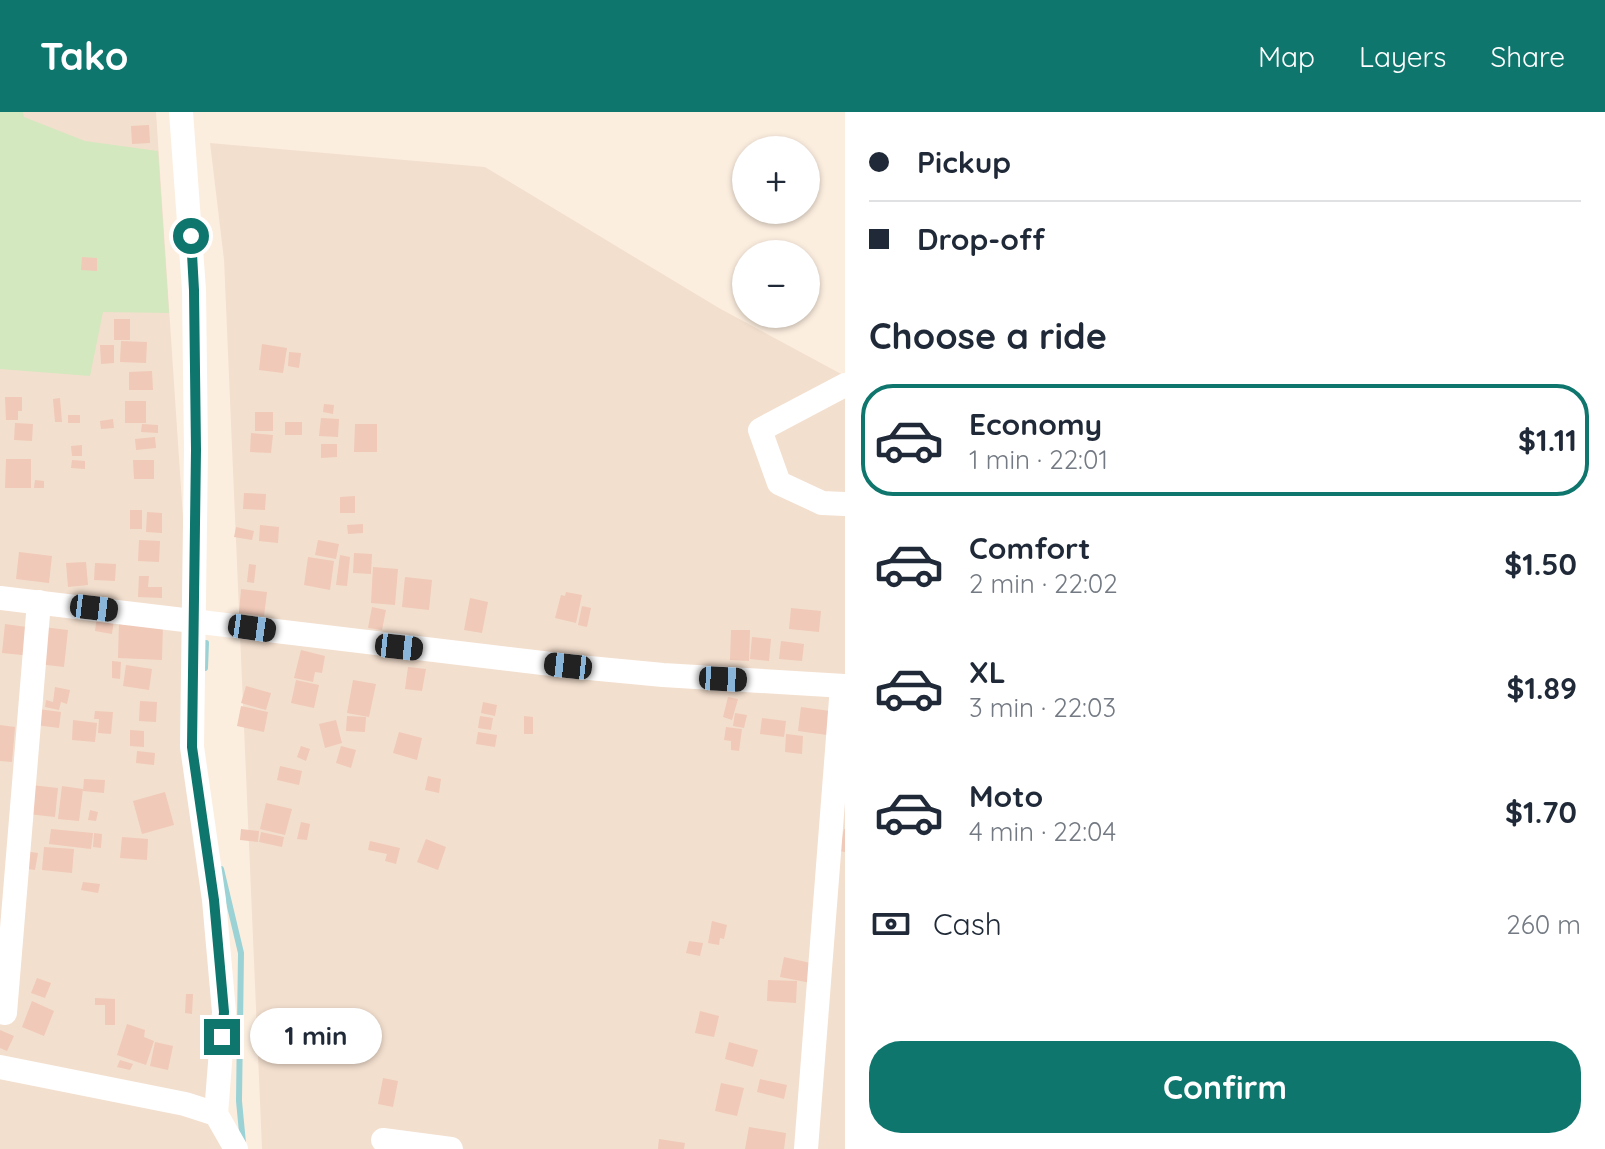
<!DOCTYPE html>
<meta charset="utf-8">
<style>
body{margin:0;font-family:Quicksand,sans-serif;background:#f6f6f7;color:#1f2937;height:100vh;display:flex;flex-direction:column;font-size:30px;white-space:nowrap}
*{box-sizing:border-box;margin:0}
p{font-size:26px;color:#747a83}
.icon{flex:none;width:44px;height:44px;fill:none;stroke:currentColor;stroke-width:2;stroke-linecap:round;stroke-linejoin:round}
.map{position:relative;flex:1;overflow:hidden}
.side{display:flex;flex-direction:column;background:#fff;width:760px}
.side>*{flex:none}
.guide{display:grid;align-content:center;height:176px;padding:0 24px;background:#fff}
.controls{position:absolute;left:732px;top:24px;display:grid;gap:16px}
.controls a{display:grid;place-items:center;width:88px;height:88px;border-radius:50%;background:#fff;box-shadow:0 2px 6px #0004;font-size:40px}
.end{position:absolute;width:36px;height:36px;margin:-18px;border:10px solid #0f766e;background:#fff;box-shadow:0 0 0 4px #fff}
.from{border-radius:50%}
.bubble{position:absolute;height:56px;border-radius:28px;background:#fff;box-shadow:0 2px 6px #0004;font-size:26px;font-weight:800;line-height:56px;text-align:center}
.car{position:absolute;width:24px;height:48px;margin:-24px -12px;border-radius:10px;box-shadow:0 0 6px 2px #0007;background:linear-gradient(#222 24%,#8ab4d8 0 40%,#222 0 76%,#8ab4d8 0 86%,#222 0)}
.guide b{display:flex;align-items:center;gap:28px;height:76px;font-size:30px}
.guide b+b{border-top:2px solid #e0e1e3}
.guide i{width:20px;height:20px;background:#1f2937}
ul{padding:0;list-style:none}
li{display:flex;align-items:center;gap:24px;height:112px;margin:0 16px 12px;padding:0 8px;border:4px solid transparent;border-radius:32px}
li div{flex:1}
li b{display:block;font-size:30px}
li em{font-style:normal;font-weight:800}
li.selected{border-color:#0f766e}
li>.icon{width:72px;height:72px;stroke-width:1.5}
h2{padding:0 24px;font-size:36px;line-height:96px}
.pay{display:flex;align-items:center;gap:20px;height:88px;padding:0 24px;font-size:30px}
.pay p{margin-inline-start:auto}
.button{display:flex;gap:16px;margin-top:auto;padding:16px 24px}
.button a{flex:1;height:92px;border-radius:32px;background:#0f766e;color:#fff;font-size:32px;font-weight:800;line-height:92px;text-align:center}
header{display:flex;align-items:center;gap:48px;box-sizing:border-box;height:112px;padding:0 40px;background:#0f766e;color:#fff}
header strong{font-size:38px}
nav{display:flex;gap:44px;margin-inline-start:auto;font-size:28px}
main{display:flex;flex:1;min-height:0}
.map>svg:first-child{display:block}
.residential{fill:#f3dfce}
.green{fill:#d3e8bf}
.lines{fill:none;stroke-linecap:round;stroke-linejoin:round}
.stream{stroke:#9bd2d6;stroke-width:6}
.building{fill:#f0c9b8}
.minor{stroke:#fff;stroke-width:24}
.route{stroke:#0f766e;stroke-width:10}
</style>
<header>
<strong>Tako</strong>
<nav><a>Map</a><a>Layers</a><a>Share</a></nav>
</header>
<main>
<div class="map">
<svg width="845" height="1037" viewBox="0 0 845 1037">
<rect width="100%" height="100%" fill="#fceedf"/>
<g class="residential">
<polygon points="0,0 156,0 225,1037 0,1037"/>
<polygon points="210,31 485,55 719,196 845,264 845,1037 262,1037 224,148"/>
</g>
<polygon class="green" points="0,0 23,0 24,5 85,29 158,39 169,201 103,200 90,264 0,257"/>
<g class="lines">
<g class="stream">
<polyline points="205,556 206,531"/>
<polyline points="221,757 241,841 239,989 243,1031"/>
</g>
</g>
<g class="building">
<polygon points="149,13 150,31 132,32 131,14"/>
<polygon points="82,145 97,146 97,159 81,158"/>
<rect x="114" y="207" width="16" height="21"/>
<polygon points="121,229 147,230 146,251 120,250"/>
<polygon points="262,232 287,236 283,261 259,258"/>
<polygon points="100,233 114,233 114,251 101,252"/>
<polygon points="289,240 301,241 299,256 288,254"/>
<polygon points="152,259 153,278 129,278 129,260"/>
<polygon points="5,285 22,285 22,299 18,299 18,308 6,308"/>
<polygon points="60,286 62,310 55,310 53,287"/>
<rect x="125" y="289" width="21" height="22"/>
<polygon points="324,292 334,293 333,302 323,300"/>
<rect x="255" y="300" width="18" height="19"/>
<rect x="68" y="303" width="12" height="8"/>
<polygon points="321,306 339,307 338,325 319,324"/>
<polygon points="113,307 114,316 101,317 100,309"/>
<rect x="285" y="310" width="17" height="13"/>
<polygon points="15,311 33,312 32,329 14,328"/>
<polygon points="142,312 158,313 158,321 141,320"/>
<polygon points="355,312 377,312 377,340 354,340"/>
<polygon points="251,321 273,323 271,341 250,340"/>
<polygon points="155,325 156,336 136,338 135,327"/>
<polygon points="321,332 337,332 337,345 321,346"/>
<polygon points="82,333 82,344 72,344 71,334"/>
<polygon points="6,347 31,347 31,376 5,376"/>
<polygon points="72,348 85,349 85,357 71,356"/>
<polygon points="133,348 154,348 154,367 134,367"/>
<polygon points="35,368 44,369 44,376 34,376"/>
<polygon points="244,381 266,382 265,398 243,397"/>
<polygon points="355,384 355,401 340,401 340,385"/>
<rect x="130" y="398" width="12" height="19"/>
<polygon points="147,400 162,401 162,421 146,420"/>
<polygon points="363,412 363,421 348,422 347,413"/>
<polygon points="260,413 279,415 278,431 259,429"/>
<polygon points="236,415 254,419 252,428 234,425"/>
<polygon points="139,428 160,429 159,450 138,449"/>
<polygon points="318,428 339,432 336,447 315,443"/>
<polygon points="19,440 52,444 49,471 16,467"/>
<polygon points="354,441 372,442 371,462 353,461"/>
<polygon points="340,443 350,445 347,474 336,473"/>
<polygon points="308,445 334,449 330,478 304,473"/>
<polygon points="86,450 88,473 68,475 66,451"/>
<polygon points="95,451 116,452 115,469 94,468"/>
<polygon points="249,452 256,453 254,471 247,470"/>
<polygon points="373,455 398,457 395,493 371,491"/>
<polygon points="139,464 149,464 148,475 162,475 162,486 138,485"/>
<polygon points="405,465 432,468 429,498 402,495"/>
<polygon points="241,477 267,480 264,504 239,501"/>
<polygon points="566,480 582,483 576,511 555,506 561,483 565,484"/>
<polygon points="470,486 488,490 482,521 464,518"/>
<polygon points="582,494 591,496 587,515 578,513"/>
<polygon points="372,495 386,498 382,518 368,516"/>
<polygon points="791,496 821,499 819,520 789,517"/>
<polygon points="97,504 114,507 112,522 95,519"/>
<polygon points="119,509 163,511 162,548 118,546"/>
<polygon points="5,512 34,516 32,544 2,541"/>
<polygon points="43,515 68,518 64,555 38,552"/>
<polygon points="731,518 750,518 749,549 730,548"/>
<polygon points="752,525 771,527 769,549 750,547"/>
<polygon points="781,529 804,532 802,549 779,547"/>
<polygon points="301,538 325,544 322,561 315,560 313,570 294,566"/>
<polygon points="112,549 121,550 120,567 112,566"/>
<polygon points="126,553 152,557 149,578 123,574"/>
<polygon points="408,555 426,557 422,579 405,577"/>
<polygon points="296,568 319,573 314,596 291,591"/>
<polygon points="353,568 376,572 369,605 347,601"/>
<polygon points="246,574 271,581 266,598 241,591"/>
<polygon points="55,575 70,578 67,592 61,590 59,598 45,595 46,588 53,590"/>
<polygon points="728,585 738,587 732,608 723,605"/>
<polygon points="140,589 157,590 156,610 139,609"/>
<polygon points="483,590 497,593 495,604 481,601"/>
<polygon points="241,594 268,600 264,620 237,614"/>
<polygon points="801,595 830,599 827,623 798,619"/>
<polygon points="38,597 61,600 59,616 36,613"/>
<polygon points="95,599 113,600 111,622 98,621 99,607 94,607"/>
<polygon points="735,601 747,603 744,616 733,614"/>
<polygon points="347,604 366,605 365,620 346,619"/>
<polygon points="480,604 493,606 491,618 478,616"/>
<polygon points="524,604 533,605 533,622 524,622"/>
<polygon points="762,606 786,609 784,625 760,622"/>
<polygon points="73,608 97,611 95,630 72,628"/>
<polygon points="336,608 342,631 325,636 319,612"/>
<polygon points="0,613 15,615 12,650 0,649"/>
<polygon points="726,615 742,617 739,639 731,638 731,629 724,628"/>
<polygon points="130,618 144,619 144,635 130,634"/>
<polygon points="399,620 422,626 417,648 393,641"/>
<polygon points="478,620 497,623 495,635 476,632"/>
<polygon points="786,622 803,624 802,642 785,640"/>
<polygon points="301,634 310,637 306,649 297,645"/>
<polygon points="341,634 356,638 351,656 336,651"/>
<polygon points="137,639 155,641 154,653 136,651"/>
<polygon points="280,654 302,659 299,673 277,668"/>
<polygon points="428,664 441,667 439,681 425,678"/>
<polygon points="84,667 105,668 104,681 83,679"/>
<polygon points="31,673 58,676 55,705 28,702"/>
<polygon points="62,674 83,677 79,709 58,707"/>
<polygon points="165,680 174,713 142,722 133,689"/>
<polygon points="266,691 292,697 285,723 260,717"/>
<polygon points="90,698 98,700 96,709 88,708"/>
<polygon points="301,710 310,712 307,728 297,727"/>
<polygon points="51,717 93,721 91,737 49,732"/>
<polygon points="241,717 259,719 258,730 240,728"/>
<polygon points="844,717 845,717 845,740 839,739"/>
<polygon points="261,720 284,725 282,735 259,730"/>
<polygon points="94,721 102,722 101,736 93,735"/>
<polygon points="122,725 148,727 147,748 120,746"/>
<polygon points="426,727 446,735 438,758 417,750"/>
<polygon points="370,729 400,736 396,752 385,749 387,742 368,738"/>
<polygon points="44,735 74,737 72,761 42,758"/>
<polygon points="24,739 38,741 35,758 21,756"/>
<polygon points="83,770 100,772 98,781 81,778"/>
<polygon points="712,809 727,813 724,827 720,826 719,833 708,831"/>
<polygon points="689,829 703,831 700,844 686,841"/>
<polygon points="784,845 815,852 811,871 780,865"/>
<polygon points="37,866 51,871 45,886 31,881"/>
<polygon points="768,868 797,869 796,891 767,889"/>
<polygon points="186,882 193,882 192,902 185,901"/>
<polygon points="95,886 115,887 115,913 105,913 105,893 95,893"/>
<polygon points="32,889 54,899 44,924 22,915"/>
<polygon points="700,899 719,904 714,925 695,921"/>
<polygon points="127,912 145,918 144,925 154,929 146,953 117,943"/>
<polygon points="0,918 14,924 7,939 0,936"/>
<polygon points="155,930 173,934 168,958 150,954"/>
<polygon points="729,930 758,938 753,955 725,947"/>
<polygon points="120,948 133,952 130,958 117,955"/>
<polygon points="383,966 398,969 393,995 378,992"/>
<polygon points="760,967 787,973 784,987 757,980"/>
<polygon points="721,971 744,976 737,1004 715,999"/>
<polygon points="749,1015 786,1021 784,1037 745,1037"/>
<polygon points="659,1027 685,1031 684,1037 658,1037"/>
</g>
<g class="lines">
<g class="minor">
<polyline points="181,0 194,178 196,338 192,635 214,788 224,900 216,1002"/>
<polyline points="845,273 760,318 779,371 822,391 845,392"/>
<polyline points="0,486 568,554 663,563 845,574"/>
<polyline points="0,900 5,901 39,490"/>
<polyline points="0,955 185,992 216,1002 236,1037"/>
<polyline points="383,1028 451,1037"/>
<polyline points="806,1037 842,574"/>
</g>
</g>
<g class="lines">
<polyline class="route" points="191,124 194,178 196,338 192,635 214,788 224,900 222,925"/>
</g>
</svg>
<div class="controls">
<a>+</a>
<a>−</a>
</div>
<i class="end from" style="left:191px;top:124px"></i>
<i class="end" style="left:222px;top:925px"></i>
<div class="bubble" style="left:250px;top:896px;width:132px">1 min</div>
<i class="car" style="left:94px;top:496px;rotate:97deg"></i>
<i class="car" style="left:252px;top:516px;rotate:98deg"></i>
<i class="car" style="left:399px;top:535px;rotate:96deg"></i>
<i class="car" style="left:568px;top:554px;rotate:276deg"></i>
<i class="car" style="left:723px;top:567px;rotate:93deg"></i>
</div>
<section class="side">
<div class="guide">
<b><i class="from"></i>Pickup</b>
<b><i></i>Drop-off</b>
</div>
<h2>Choose a ride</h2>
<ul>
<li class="selected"><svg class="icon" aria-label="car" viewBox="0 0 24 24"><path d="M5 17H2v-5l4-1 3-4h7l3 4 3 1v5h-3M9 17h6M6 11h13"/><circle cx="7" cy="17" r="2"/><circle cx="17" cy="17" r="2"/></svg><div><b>Economy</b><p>1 min · 22:01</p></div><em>$1.11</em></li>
<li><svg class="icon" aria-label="car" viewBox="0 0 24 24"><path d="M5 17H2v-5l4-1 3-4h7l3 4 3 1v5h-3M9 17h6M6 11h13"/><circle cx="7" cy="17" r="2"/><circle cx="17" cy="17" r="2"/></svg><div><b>Comfort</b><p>2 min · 22:02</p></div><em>$1.50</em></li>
<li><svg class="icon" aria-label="car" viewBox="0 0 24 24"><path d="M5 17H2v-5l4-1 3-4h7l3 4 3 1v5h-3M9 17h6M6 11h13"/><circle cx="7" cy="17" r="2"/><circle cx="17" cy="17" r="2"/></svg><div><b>XL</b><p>3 min · 22:03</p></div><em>$1.89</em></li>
<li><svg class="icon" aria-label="car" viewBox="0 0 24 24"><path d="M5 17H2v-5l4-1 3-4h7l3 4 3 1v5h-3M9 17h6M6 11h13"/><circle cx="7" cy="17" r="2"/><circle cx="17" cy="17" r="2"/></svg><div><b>Moto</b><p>4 min · 22:04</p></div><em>$1.70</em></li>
</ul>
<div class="pay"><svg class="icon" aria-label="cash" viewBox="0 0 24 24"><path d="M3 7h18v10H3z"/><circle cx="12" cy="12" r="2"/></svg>Cash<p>260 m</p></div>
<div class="button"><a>Confirm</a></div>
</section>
</main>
